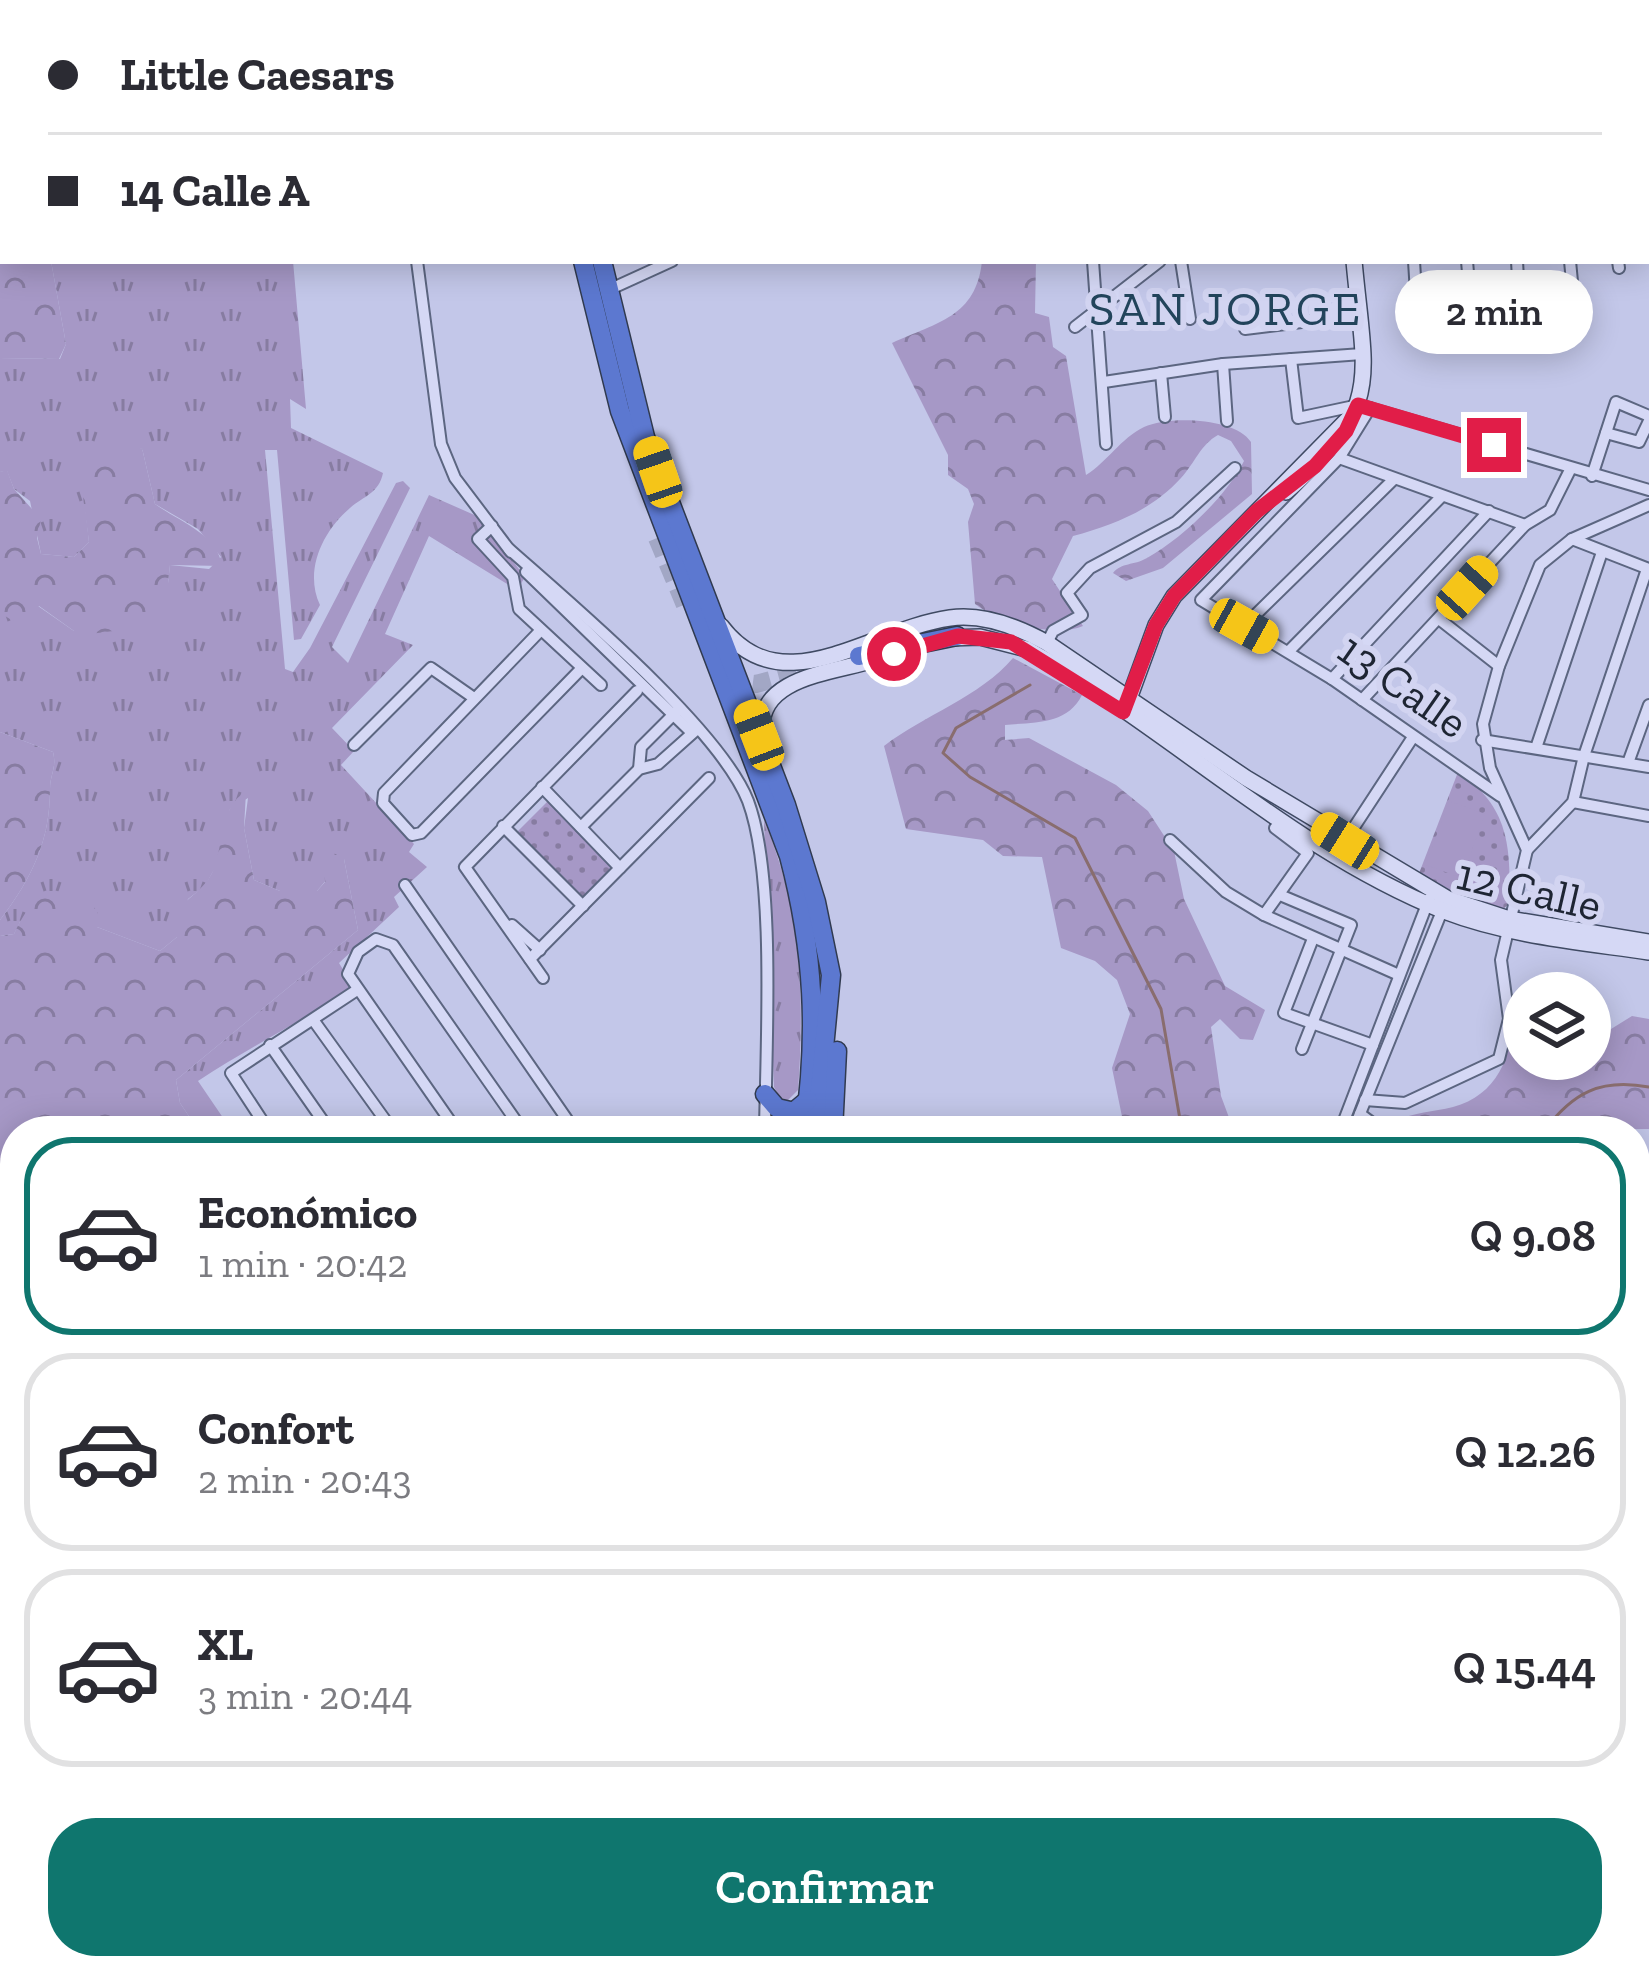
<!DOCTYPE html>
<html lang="es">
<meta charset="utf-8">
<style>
body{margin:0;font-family:"Zilla Slab",serif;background:#f7f7f7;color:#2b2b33;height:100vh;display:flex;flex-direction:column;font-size:45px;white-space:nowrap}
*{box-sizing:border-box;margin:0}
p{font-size:39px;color:#7c7c81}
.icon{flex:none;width:66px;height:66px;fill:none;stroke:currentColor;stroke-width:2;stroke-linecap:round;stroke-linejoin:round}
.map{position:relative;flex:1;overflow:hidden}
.details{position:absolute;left:0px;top:1116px;width:1650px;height:864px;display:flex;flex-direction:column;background:#fff;border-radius:48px 48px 0 0;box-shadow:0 6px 30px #0003}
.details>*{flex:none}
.hud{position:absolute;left:0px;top:0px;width:1650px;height:264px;box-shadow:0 6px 30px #0003;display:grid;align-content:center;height:264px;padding:0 48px;background:#fff}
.buttons{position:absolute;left:1503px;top:972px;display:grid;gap:24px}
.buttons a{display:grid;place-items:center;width:108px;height:108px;border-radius:50%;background:#fff;box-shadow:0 6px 30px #0003;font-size:60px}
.end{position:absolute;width:54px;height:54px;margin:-27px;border:15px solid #e11d48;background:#fff;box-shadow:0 0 0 6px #fff}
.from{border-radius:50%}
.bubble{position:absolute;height:84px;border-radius:42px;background:#fff;box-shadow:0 6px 30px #0003;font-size:39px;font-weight:600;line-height:84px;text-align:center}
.car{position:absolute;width:36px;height:72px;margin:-36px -18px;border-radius:15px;box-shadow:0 0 9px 3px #0007;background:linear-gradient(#f5c518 24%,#345 0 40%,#f5c518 0 76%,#345 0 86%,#f5c518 0)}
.hud b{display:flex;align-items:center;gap:42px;height:114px;font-size:45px}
.hud b+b{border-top:3px solid #e1e1e2}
.hud i{width:30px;height:30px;background:#2b2b33}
ul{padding:21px 0 0;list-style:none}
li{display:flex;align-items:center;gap:36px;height:198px;margin:0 24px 18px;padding:0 24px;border:6px solid #e1e1e2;border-radius:48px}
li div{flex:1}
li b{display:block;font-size:45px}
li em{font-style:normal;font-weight:600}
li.on{border-color:#0f766e}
li>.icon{width:108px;height:108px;stroke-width:1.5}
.cta{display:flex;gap:24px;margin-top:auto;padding:24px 48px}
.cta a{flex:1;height:138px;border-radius:48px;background:#0f766e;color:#fff;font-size:48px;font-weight:600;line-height:138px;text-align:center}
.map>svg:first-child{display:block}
.grass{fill:url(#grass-tufts)}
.forest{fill:url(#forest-crowns)}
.park{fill:url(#park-dots)}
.garden{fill:#a698c6}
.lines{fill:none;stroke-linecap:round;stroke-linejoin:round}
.stream{stroke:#896d6e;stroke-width:3}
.highway-tunnel{stroke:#a2a7c5;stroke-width:18;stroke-dasharray:18 9;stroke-linecap:butt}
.street-casing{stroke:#5c6681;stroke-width:14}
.secondary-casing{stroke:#3f4a63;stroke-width:18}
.highway-casing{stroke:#303a4f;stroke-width:21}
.street{stroke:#d5d8f5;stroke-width:10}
.secondary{stroke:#d5d8f5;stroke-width:15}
.highway{stroke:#5c78d0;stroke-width:18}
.route{stroke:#e11d48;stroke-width:15}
.labels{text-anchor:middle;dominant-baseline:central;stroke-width:12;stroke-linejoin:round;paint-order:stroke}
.street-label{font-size:45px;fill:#1e2533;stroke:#d2d4f1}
.neighbourhood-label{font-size:48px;letter-spacing:3px;fill:#22445b;stroke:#d2d4f1}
</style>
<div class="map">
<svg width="1649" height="1980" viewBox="0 0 1649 1980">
<defs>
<pattern id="grass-tufts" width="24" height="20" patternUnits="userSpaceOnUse" patternTransform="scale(3)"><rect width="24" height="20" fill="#a698c6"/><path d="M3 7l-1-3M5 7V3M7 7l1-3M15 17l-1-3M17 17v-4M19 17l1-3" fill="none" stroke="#877ca1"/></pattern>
<pattern id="forest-crowns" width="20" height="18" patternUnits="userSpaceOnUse" patternTransform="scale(3)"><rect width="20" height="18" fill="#a698c6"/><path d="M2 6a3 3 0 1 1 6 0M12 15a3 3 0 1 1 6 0" fill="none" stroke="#877ca1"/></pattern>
<pattern id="park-dots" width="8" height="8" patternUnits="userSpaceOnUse" patternTransform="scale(3)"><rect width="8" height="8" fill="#a698c6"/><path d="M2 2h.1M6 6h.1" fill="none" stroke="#877ca1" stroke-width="1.8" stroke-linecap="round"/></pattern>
</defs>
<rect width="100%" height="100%" fill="#c3c7e9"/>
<g class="grass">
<path d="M51,261H293L306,409L290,399L291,428L383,473C379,493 364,496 350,508C322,532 304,571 320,605L301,639L294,640L277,450H265L285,669L293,672L310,648L396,483L403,481L410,488L332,647L348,663L429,495L479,517L525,577L517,590L429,536L385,634L413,645L332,728L354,751L341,765L414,844L409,852L427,867L394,897L399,907L339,963L353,986C302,1022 251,1046 198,1081L232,1131H199L180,1103L176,1080L358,930L344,859L317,891H280L254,880L244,828L248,798L230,809L216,866L205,886L188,899L177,937L160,951L97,927L20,922L14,934L0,936V920C32,878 50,841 50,789C50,774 57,768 53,752L0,732V613L38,606L74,631L168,583L170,565L209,569L221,557L198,529L155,504L142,448L82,478L89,542L74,557L41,554L30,501L14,489L7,471L0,472V358L60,359L66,344Z"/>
<path d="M764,820C801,908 805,996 798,1090L788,1100H781L774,1087Z"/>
</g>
<g class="forest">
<polygon points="0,0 76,0 3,3 3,261 51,261 66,344 59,359 0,358"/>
<path d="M982,261H1036L1035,313L1049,317L1053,347L1066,356L1086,475C1107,462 1121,438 1144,427C1169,415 1236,418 1251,442L1252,494L1163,568L1126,581L1113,573C1122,562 1133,566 1147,558C1181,539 1226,497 1244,461L1231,441L1218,435C1200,445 1195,463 1181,478C1152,510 1114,525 1073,536L1052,579L1083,626C1055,638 999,623 975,604L968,522L974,504L968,489L948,475V455L892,343C938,322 976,317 982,261Z"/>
<path d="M142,448L155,504C178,521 218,534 222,566L170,565L168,583L177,605L167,624L90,634L74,631L39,606L20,625L0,613V472L7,470L14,489L41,519L37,538L41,554L74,557L89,542L78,459Z"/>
<path d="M1013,658L1082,695C1067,725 1035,722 1005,725V740L1029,738L1116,785L1148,811L1174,851L1184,899L1225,986L1265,1010L1253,1040L1240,1039L1220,1019L1211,1027L1221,1096L1234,1131H1125L1112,1068L1130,1014L1117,980L1095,961L1061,948L1042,857L1003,856L983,840L906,829L884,746C924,715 980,697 1013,658Z"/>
<path d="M0,732L53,752C57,768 50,774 50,789C50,841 32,878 0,920Z"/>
<path d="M246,792L244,828L254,880L280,891H317L325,882L324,858L332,852L344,859L358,930L176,1080L180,1103L199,1131H15V1844L0,1843V936L14,934C30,899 49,883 87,895L97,912V927L160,951L177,937V910C189,897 204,889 212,873C224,849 219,805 246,792Z"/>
<path d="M1532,985L1547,993H1524V1059H1590V1023L1603,1034L1632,1016L1649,1019V1129L1397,1131L1396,1121C1414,1112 1433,1112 1453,1107C1503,1094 1516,1044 1513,999Z"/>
<polygon points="1649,1506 1649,1575 1643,1576 1649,1634 1637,1642 1635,1516"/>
</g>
<g class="park">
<path d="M1458,772C1509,806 1511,847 1509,904L1503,909L1457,898L1418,876Z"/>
<polygon points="548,801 615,869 583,901 516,833"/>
</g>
<polygon class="garden" points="1449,801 1485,814 1462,878 1426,865"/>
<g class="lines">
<g class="stream">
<polyline points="1030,685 956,728 943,753 970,777 1075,838 1161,1009 1182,1131"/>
<path d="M1544,1131C1573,1092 1601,1078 1649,1087"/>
<polyline points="0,1592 15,1577"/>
<polyline points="1445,1980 1448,1965"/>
</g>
<g class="highway-tunnel">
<polyline points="657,538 685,605"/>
<polyline points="726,680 756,684 859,656"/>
</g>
<defs>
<g id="street">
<polyline points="1244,0 1246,3"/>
<polyline points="1647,0 1649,19"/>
<polyline points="433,3 433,0"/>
<polyline points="1233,3 1237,0"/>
<polyline points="1353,3 1356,0"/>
<polyline points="1540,3 1543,0"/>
<polyline points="1647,176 1649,176"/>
<polyline points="417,261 441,444 455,478 511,552"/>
<polyline points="1093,261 1106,444"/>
<polyline points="1181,261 1190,319"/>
<polyline points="1414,261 1416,293"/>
<polyline points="1467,261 1471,308"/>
<polyline points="1517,261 1520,315"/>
<polyline points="1570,261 1573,292"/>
<polyline points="1618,261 1619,268"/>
<polyline points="615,287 672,261"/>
<polyline points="1075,327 1160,261"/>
<polyline points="1245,329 1358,315"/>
<polyline points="1291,359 1298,418 1359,405 1649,490"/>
<polyline points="1223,364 1227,421"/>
<polyline points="1161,373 1165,417"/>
<polyline points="1104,382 1223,364 1362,354"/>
<polyline points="1370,408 1339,458 1201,600 1332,679 1500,796"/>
<polyline points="1606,433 1639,442 1649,421"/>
<polyline points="1339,458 1525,525"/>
<polyline points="1592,476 1616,402 1649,416"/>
<polyline points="492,526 478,539 513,577 519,609 601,685"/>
<polyline points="1572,539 1649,569"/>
<path d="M509,549C571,604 720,729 748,801C776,876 766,1046 765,1131"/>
<polyline points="526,572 689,730"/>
<polyline points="1439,619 1499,666"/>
<polyline points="1244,626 1394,479"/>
<polyline points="541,630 384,793 383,803 412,835 421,833 582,668"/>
<polyline points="1047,643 1053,631 1082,615 1067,593 1090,568 1176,522 1235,468"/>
<polyline points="1289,651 1441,497"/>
<polyline points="1332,679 1489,511"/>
<polyline points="1362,700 1525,525 1550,510 1571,468"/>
<polyline points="1482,740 1649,767"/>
<polyline points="354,745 431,668 474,698"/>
<polyline points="1536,748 1602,552"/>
<polyline points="1628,763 1649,705"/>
<polyline points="639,769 641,747 678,710"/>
<polyline points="542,787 620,868"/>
<polyline points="1573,802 1649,816"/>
<polyline points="503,826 583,906"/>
<polyline points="581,827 639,769 658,764 695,731"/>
<polyline points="1275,828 1308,853 1264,915 1399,975"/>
<polyline points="1170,840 1226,892 1264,915"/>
<polyline points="1345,841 1413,737"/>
<polyline points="1527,850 1573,802 1584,756 1647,569"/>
<polyline points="405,885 575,1131"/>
<polyline points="1280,895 1351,925 1302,1049"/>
<polyline points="512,925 540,950"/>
<polyline points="1312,941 1284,1013 1373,1045"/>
<polyline points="530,959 709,778"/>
<polyline points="543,978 465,867 637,691"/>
<polyline points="314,1021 393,1131"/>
<polyline points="270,1045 330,1131"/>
<polyline points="1365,1100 1405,1103 1499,1059 1509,1019 1501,960 1527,850 1490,768 1483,724 1499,666 1540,565 1572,539 1649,505"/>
<polyline points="1360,1114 1383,1131"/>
<polyline points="269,1131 231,1073 357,990"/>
<polyline points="457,1131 348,974 358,952 376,939 393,945 523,1131"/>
<polyline points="1340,1131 1429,899"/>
<polyline points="1353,1131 1444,906"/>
<polyline points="1635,1162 1649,1165"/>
<polyline points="1635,1216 1649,1220"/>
<polyline points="1635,1266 1649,1269"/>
<polyline points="1635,1317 1649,1321"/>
<polyline points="1635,1362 1649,1365"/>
<polyline points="1635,1413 1649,1417"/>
<polyline points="1635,1508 1649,1460"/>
<polyline points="1635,1663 1649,1656"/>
<polyline points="1635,1709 1649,1743"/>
<polyline points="1635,1769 1649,1757"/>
<polyline points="1635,1826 1649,1819"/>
<polyline points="1635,1840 1649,1875"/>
<polyline points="1635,1930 1649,1924"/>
<polyline points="1572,1965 1579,1980"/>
<polyline points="1629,1965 1637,1980"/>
<polyline points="569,1980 585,1965"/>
<polyline points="988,1980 1018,1965"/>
<polyline points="1366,1980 1368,1965"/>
<polyline points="1646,1980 1649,1978"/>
</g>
<g id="secondary">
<polyline points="1464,3 1467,0"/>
<path d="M1286,492C1384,405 1365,382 1354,261"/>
<path d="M721,626C782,707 870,629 950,618C984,613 1018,627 1047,643L1246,778L1448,899L1509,919L1649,942"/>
<path d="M949,638L980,637L1027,649C1170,728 1291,850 1444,911C1509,936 1581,942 1649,952"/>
<polyline points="1126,707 1156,625 1174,596 1351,416"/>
<path d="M762,732C757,677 832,673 874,660"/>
</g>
<g id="highway">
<polyline points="550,0 550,3"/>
<polyline points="567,0 568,3"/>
<path d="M583,261L620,411L789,856C814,951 818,1035 804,1131"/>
<polyline points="602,261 645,437 786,805 816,902 831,975 816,1131"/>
<polyline points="859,656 957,636"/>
<polyline points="765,1094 777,1108 790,1111"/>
<polyline points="771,1131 808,1100"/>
<polyline points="833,1131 837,1051"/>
<polyline points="837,1965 845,1980"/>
</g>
</defs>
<use href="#street" class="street-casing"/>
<use href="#secondary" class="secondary-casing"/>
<use href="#highway" class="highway-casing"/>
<use href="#street" class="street"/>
<use href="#secondary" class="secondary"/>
<use href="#highway" class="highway"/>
</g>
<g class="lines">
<polyline class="route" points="894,654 958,636 1011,642 1123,712 1156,625 1174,596 1257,511 1315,466 1346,431 1358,405 1494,445"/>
</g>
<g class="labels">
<g class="street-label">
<text transform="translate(1403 686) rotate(35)">13 Calle</text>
<text transform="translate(1529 890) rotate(13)">12 Calle</text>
</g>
<g class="neighbourhood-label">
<text x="1226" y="308">SAN JORGE</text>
</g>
</g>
</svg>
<div class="buttons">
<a><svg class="icon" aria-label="layers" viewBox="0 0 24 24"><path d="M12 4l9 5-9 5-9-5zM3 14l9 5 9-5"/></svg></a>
</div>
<i class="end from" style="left:894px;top:654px"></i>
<i class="end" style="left:1494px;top:445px"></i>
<div class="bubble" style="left:1395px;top:270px;width:198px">2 min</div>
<i class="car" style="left:658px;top:472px;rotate:341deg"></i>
<i class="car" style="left:1467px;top:588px;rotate:42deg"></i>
<i class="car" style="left:1244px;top:626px;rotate:119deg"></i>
<i class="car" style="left:759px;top:735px;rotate:339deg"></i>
<i class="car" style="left:1345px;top:841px;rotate:302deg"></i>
<div class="hud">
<b><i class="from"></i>Little Caesars</b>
<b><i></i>14 Calle A</b>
</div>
<section class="details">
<ul>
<li class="on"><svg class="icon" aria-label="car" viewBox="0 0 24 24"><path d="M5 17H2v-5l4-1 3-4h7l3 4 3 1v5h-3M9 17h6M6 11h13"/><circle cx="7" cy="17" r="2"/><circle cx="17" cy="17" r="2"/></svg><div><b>Económico</b><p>1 min · 20:42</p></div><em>Q 9.08</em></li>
<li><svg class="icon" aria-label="car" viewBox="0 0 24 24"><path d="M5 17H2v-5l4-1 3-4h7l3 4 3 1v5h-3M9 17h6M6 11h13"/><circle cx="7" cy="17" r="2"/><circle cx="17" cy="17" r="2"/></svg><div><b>Confort</b><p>2 min · 20:43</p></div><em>Q 12.26</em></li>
<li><svg class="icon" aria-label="car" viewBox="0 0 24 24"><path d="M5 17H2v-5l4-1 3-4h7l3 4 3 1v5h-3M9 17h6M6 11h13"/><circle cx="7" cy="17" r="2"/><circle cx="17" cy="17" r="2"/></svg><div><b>XL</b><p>3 min · 20:44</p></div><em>Q 15.44</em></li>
</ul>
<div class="cta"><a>Confirmar</a></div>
</section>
</div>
